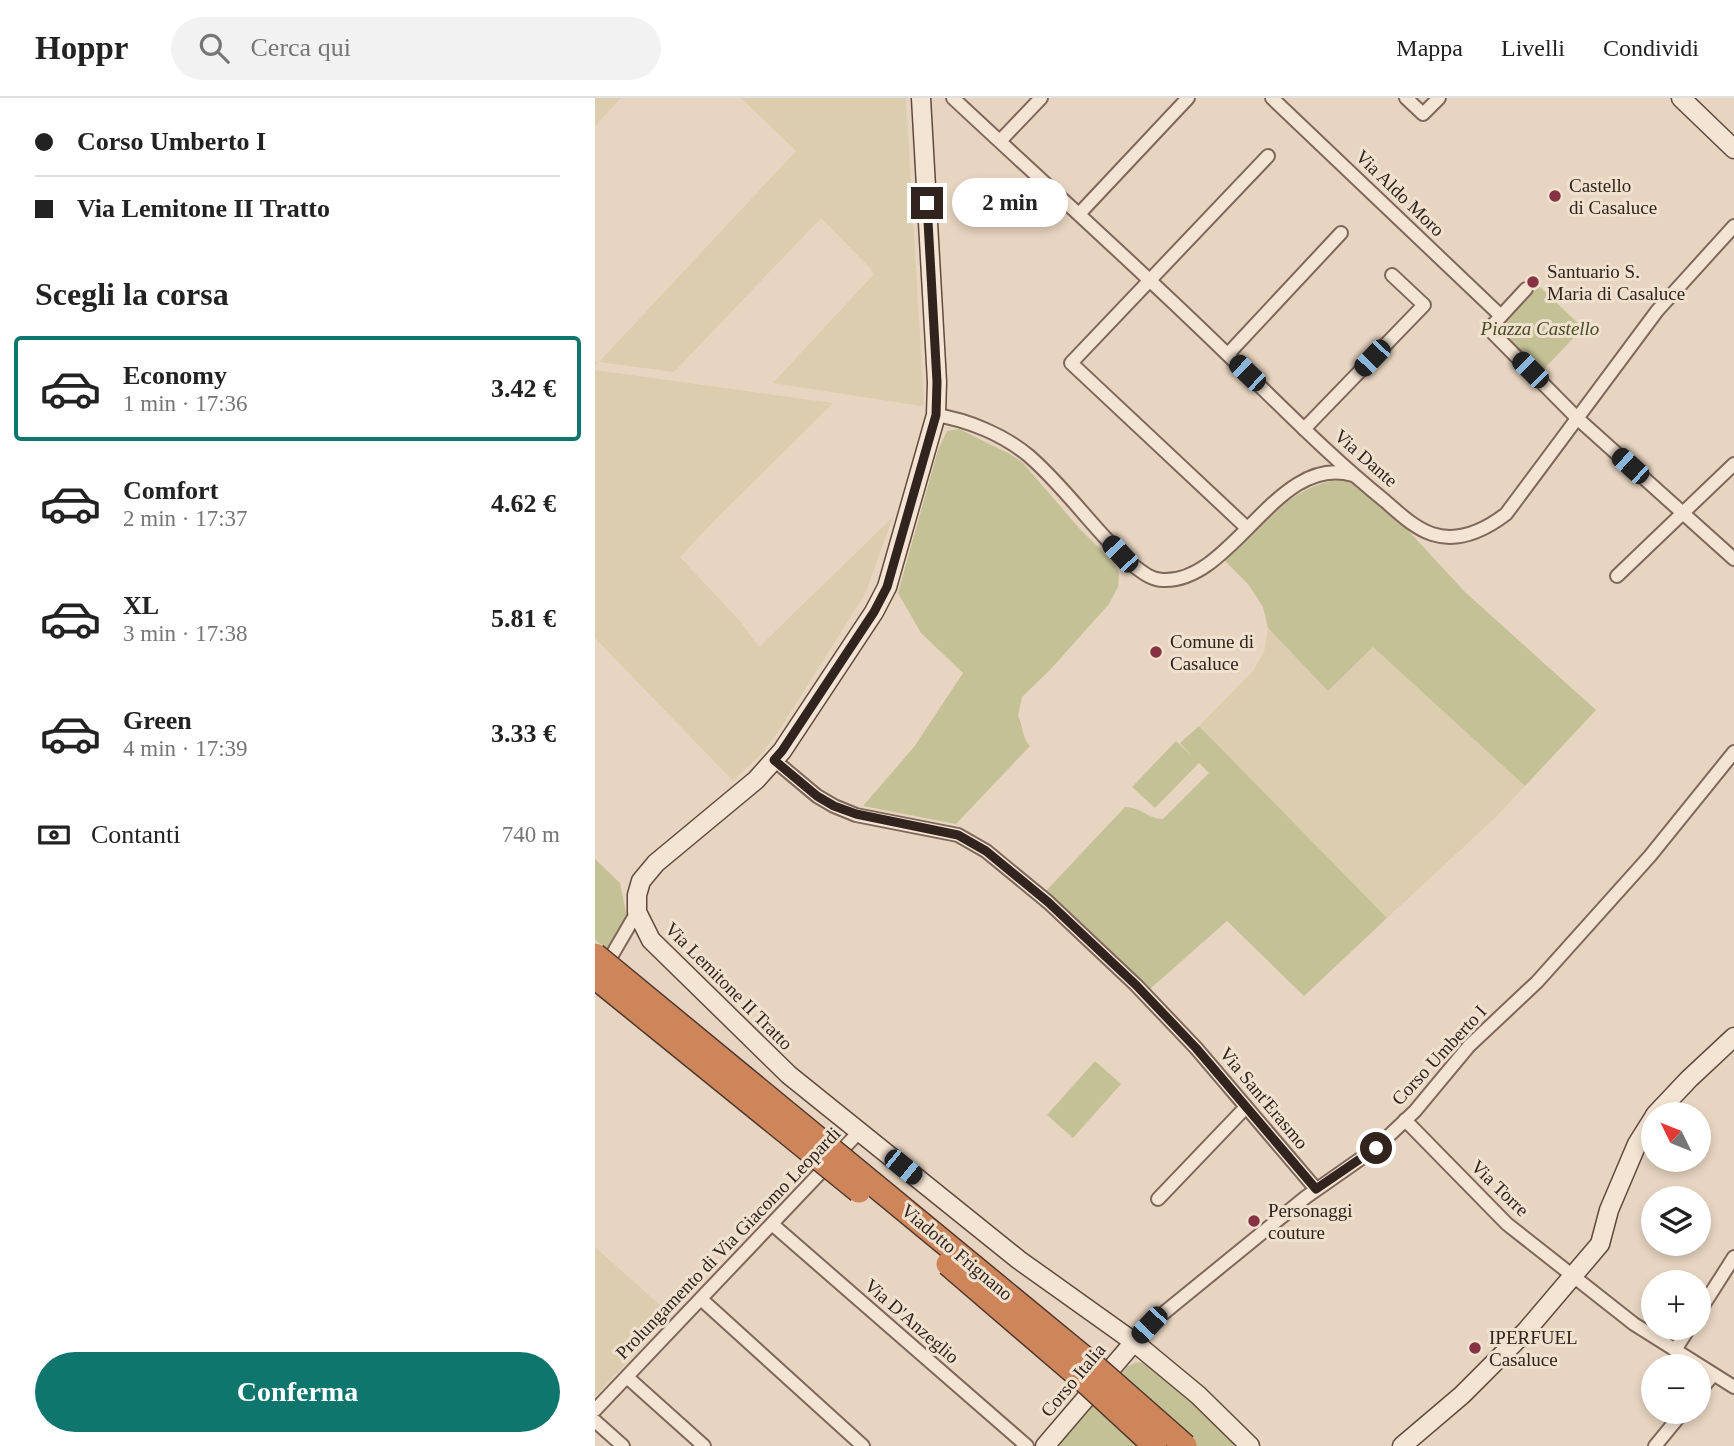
<!DOCTYPE html>
<html lang="it">
<meta charset="utf-8">
<style>
body{margin:0;font-family:"Times New Roman",serif;background:#f2f2f2;color:#222;height:100vh;display:flex;flex-direction:column;font-size:26px;white-space:nowrap}
*{box-sizing:border-box;margin:0}
p{font-size:23px;color:#767676}
.icon{flex:none;width:38px;height:38px;fill:none;stroke:currentColor;stroke-width:2;stroke-linecap:round;stroke-linejoin:round}
.map{position:relative;flex:1;overflow:hidden}
.side{display:flex;flex-direction:column;background:#fff;width:595px}
.side>*{flex:none}
.guide{display:grid;align-content:center;height:154px;padding:0 35px;background:#fff}
.needle{width:46px;rotate:313deg}
.controls{position:absolute;left:1046px;top:1004px;display:grid;gap:14px}
.controls a{display:grid;place-items:center;width:70px;height:70px;border-radius:50%;background:#fff;box-shadow:0 4px 10px #0003;font-size:35px}
.end{position:absolute;width:32px;height:32px;margin:-16px;border:9px solid #31231d;background:#fff;box-shadow:0 0 0 4px #fff}
.from{border-radius:50%}
.bubble{position:absolute;height:49px;border-radius:24px;background:#fff;box-shadow:0 4px 10px #0003;font-size:23px;font-weight:700;line-height:49px;text-align:center}
.car{position:absolute;width:21px;height:42px;margin:-21px -10px;border-radius:9px;box-shadow:0 0 5px 2px #0007;background:linear-gradient(#222 24%,#8ab4d8 0 40%,#222 0 76%,#8ab4d8 0 86%,#222 0)}
.guide b{display:flex;align-items:center;gap:24px;height:66px;font-size:26px}
.guide b+b{border-top:2px solid #e0e0e0}
.guide i{width:18px;height:18px;background:#222}
ul{padding:0;list-style:none}
li{display:flex;align-items:center;gap:21px;height:105px;margin:0 14px 10px;padding:0 21px;border:4px solid transparent;border-radius:7px}
li div{flex:1}
li b{display:block;font-size:26px}
li em{font-style:normal;font-weight:700}
li.selected{border-color:#0f766e}
li>.icon{width:63px;height:63px;stroke-width:1.5}
h2{padding:0 35px;font-size:32px;line-height:84px}
.pay{display:flex;align-items:center;gap:18px;height:77px;padding:0 35px;font-size:26px}
.pay p{margin-inline-start:auto}
.action{display:flex;gap:14px;margin-top:auto;padding:14px 35px}
.action a{flex:1;height:80px;border-radius:42px;background:#0f766e;color:#fff;font-size:28px;font-weight:700;line-height:80px;text-align:center}
header{display:flex;align-items:center;gap:42px;box-sizing:border-box;height:98px;padding:0 35px;background:#fff;border-bottom:2px solid #e0e0e0}
header strong{font-size:33px}
nav{display:flex;gap:38px;margin-inline-start:auto;font-size:24px}
.search{width:490px;height:63px;background:#f2f2f2;display:flex;align-items:center;gap:18px;box-sizing:border-box;padding:0 24px;border-radius:38px;color:#767676;font-size:26px}
main{display:flex;flex:1;min-height:0}
.map>svg:first-child{display:block}
.farmland{fill:#dccdaf}
.green{fill:#c4c196}
.lines{fill:none;stroke-linecap:round;stroke-linejoin:round}
.street-casing{stroke:#7f675b;stroke-width:16}
.secondary-casing{stroke:#61493e;stroke-width:21}
.street{stroke:#f4e4d3;stroke-width:12}
.secondary{stroke:#f4e4d3;stroke-width:18}
.highway-bridge-casing{stroke:#4d372f;stroke-width:26;stroke-linecap:butt}
.highway-bridge{stroke:#cf855a;stroke-width:23}
.route{stroke:#31231d;stroke-width:9}
.poi-dot{fill:#873242;stroke:#f0e1cf;stroke-width:2.5}
.labels{text-anchor:middle;dominant-baseline:central;stroke-width:6;stroke-linejoin:round;paint-order:stroke}
.poi-label{font-size:19px;fill:#31231d;stroke:#f0e1cf;text-anchor:start}
.street-label{font-size:19px;fill:#31231d;stroke:#f0e1cf}
.park-label{font-size:19px;font-style:italic;fill:#484b26;stroke:#f0e1cf}
</style>
<header>
<strong>Hoppr</strong>
<div class="search"><svg class="icon" aria-label="search" viewBox="0 0 24 24"><circle cx="10" cy="10" r="6"/><path d="M15 15l6 6"/></svg>Cerca qui</div>
<nav><a>Mappa</a><a>Livelli</a><a>Condividi</a></nav>
</header>
<main>
<section class="side">
<div class="guide">
<b><i class="from"></i>Corso Umberto I</b>
<b><i></i>Via Lemitone II Tratto</b>
</div>
<h2>Scegli la corsa</h2>
<ul>
<li class="selected"><svg class="icon" aria-label="car" viewBox="0 0 24 24"><path d="M5 17H2v-5l4-1 3-4h7l3 4 3 1v5h-3M9 17h6M6 11h13"/><circle cx="7" cy="17" r="2"/><circle cx="17" cy="17" r="2"/></svg><div><b>Economy</b><p>1 min · 17:36</p></div><em>3.42 €</em></li>
<li><svg class="icon" aria-label="car" viewBox="0 0 24 24"><path d="M5 17H2v-5l4-1 3-4h7l3 4 3 1v5h-3M9 17h6M6 11h13"/><circle cx="7" cy="17" r="2"/><circle cx="17" cy="17" r="2"/></svg><div><b>Comfort</b><p>2 min · 17:37</p></div><em>4.62 €</em></li>
<li><svg class="icon" aria-label="car" viewBox="0 0 24 24"><path d="M5 17H2v-5l4-1 3-4h7l3 4 3 1v5h-3M9 17h6M6 11h13"/><circle cx="7" cy="17" r="2"/><circle cx="17" cy="17" r="2"/></svg><div><b>XL</b><p>3 min · 17:38</p></div><em>5.81 €</em></li>
<li><svg class="icon" aria-label="car" viewBox="0 0 24 24"><path d="M5 17H2v-5l4-1 3-4h7l3 4 3 1v5h-3M9 17h6M6 11h13"/><circle cx="7" cy="17" r="2"/><circle cx="17" cy="17" r="2"/></svg><div><b>Green</b><p>4 min · 17:39</p></div><em>3.33 €</em></li>
</ul>
<div class="pay"><svg class="icon" aria-label="cash" viewBox="0 0 24 24"><path d="M3 7h18v10H3z"/><circle cx="12" cy="12" r="2"/></svg>Contanti<p>740 m</p></div>
<div class="action"><a>Conferma</a></div>
</section>
<div class="map">
<svg width="1139" height="1348" viewBox="0 0 1139 1348">
<rect width="100%" height="100%" fill="#e8d5c1"/>
<g class="farmland">
<polygon points="0,0 26,0 0,28"/>
<polygon points="146,0 311,0 329,306 326,308 178,285 278,177 276,171 226,120 79,274 4,264 0,267 0,264 4,264 201,53"/>
<polygon points="0,272 238,305 119,423 85,459 145,523 164,549 298,419 270,496 183,634 168,654 138,683 0,540"/>
<polygon points="673,530 733,593 778,549 930,688 902,718 792,820 604,628 658,573 669,554"/>
<polygon points="0,1149 76,1217 0,1298"/>
</g>
<g class="green">
<path d="M944,188L988,230L946,274C900,228 897,235 944,188Z"/>
<path d="M364,331L415,356L428,365L484,430L519,465L524,475L523,489L514,506L455,572L427,599L423,618C429,629 426,639 435,648L361,726L268,708L319,649L368,575L326,535L303,495L343,352L352,333Z"/>
<path d="M744,382L756,385L809,428L870,494L1001,612L930,688L778,549L733,593L673,530L668,509L653,486L629,462C662,431 696,387 744,382Z"/>
<path d="M604,628L792,820L709,898L632,823L555,891L450,794L530,709C549,710 550,720 568,721L614,675L604,665L560,710L537,689L581,643L597,658L585,645Z"/>
<polygon points="0,761 25,785 32,819 13,852 0,842"/>
<polygon points="500,963 526,986 478,1040 452,1017"/>
<polygon points="542,1264 553,1266 580,1286 645,1348 460,1348 533,1268"/>
</g>
<g class="lines">
<defs>
<g id="street">
<path d="M358,0C450,86 544,170 634,258C685,307 734,358 790,403C804,415 819,430 837,436C864,445 890,432 911,416L1062,213L1139,128"/>
<polyline points="677,0 906,218"/>
<polyline points="811,0 828,16 844,0"/>
<polyline points="405,43 446,0"/>
<polyline points="484,116 593,0"/>
<polyline points="931,191 894,231 982,320 1139,461"/>
<polyline points="633,256 746,135"/>
<path d="M341,317C373,322 409,337 434,358C471,390 499,432 535,465C545,472 555,482 568,482C638,485 682,354 758,377"/>
<polyline points="709,331 829,207 797,177"/>
<polyline points="652,430 476,265 673,58"/>
<polyline points="1022,478 1139,366"/>
<polyline points="179,662 222,698 239,708 261,717 363,737 391,753 453,804 541,887 601,950 721,1091"/>
<polyline points="17,857 42,814"/>
<polyline points="810,1022 912,1126 1039,1226 1139,1289"/>
<polyline points="563,1101 651,1009"/>
<polyline points="177,1126 432,1348"/>
<polyline points="106,1201 268,1348"/>
<polyline points="1104,1214 1139,1159"/>
<polyline points="539,1244 554,1227 711,1099 781,1050 820,1013 874,948 942,884 1055,758 1139,654"/>
<polyline points="1080,1252 1094,1230"/>
<polyline points="32,1279 109,1348"/>
<polyline points="1104,1294 1118,1277"/>
<polyline points="0,1312 264,1034"/>
<polyline points="0,1323 28,1348"/>
<polyline points="1060,1348 1088,1314"/>
</g>
<g id="secondary">
<polyline points="326,0 342,284 341,317 292,489 279,514 187,653 161,682 61,765 46,783 42,797 42,814 56,842 194,977 424,1162 539,1244 603,1297 655,1348"/>
<polyline points="1086,0 1139,51"/>
<polyline points="1060,1017 1094,981 1139,939"/>
<polyline points="450,1348 539,1244"/>
<polyline points="807,1348 867,1297 931,1233 1005,1146 1014,1112 1042,1046 1059,1019"/>
</g>
</defs>
<use href="#street" class="street-casing"/>
<use href="#secondary" class="secondary-casing"/>
<use href="#street" class="street"/>
<use href="#secondary" class="secondary"/>
<defs>
<g id="highway-bridge">
<polyline points="0,857 498,1267 590,1348"/>
<polyline points="0,879 264,1093"/>
<polyline points="353,1166 494,1287 560,1348"/>
</g>
</defs>
<use href="#highway-bridge" class="highway-bridge-casing"/>
<use href="#highway-bridge" class="highway-bridge"/>
</g>
<g class="lines">
<polyline class="route" points="332,105 342,284 341,317 292,489 279,514 187,653 179,662 222,698 239,708 261,716 363,737 391,753 453,804 541,887 601,950 721,1091 781,1050"/>
</g>
<g class="poi-dot">
<circle cx="960" cy="98" r="7"/>
<circle cx="938" cy="184" r="7"/>
<circle cx="561" cy="554" r="7"/>
<circle cx="659" cy="1123" r="7"/>
<circle cx="880" cy="1250" r="7"/>
</g>
<g class="labels">
<g class="poi-label">
<text x="974" y="87">Castello<tspan x="974" dy="22">di Casaluce</tspan></text>
<text x="952" y="173">Santuario S.<tspan x="952" dy="22">Maria di Casaluce</tspan></text>
<text x="575" y="543">Comune di<tspan x="575" dy="22">Casaluce</tspan></text>
<text x="673" y="1112">Personaggi<tspan x="673" dy="22">couture</tspan></text>
<text x="894" y="1239">IPERFUEL<tspan x="894" dy="22">Casaluce</tspan></text>
</g>
<g class="street-label">
<text transform="translate(805 95) rotate(44)">Via Aldo Moro</text>
<text transform="translate(771 360) rotate(41)">Via Dante</text>
<text transform="translate(134 888) rotate(45)">Via Lemitone II Tratto</text>
<text transform="translate(844 957) rotate(-47)">Corso Umberto I</text>
<text transform="translate(669 1000) rotate(50)">Via Sant'Erasmo</text>
<text transform="translate(905 1090) rotate(44)">Via Torre</text>
<text transform="translate(133 1145) rotate(-46)">Prolungamento di Via Giacomo Leopardi</text>
<text transform="translate(362 1154) rotate(40)">Viadotto Frignano</text>
<text transform="translate(317 1223) rotate(41)">Via D'Anzeglio</text>
<text transform="translate(478 1282) rotate(-50)">Corso Italia</text>
</g>
<g class="park-label">
<text x="945" y="230">Piazza Castello</text>
</g>
</g>
</svg>
<div class="controls">
<a><svg class="needle" viewBox="-14 -14 28 28"><path d="M0-13l5 13h-10z" fill="#e53935"/><path d="M0 13l5-13h-10z" fill="#767676"/></svg></a>
<a><svg class="icon" aria-label="layers" viewBox="0 0 24 24"><path d="M12 4l9 5-9 5-9-5zM3 14l9 5 9-5"/></svg></a>
<a>+</a>
<a>−</a>
</div>
<i class="end from" style="left:781px;top:1050px"></i>
<i class="end" style="left:332px;top:105px"></i>
<div class="bubble" style="left:357px;top:80px;width:116px">2 min</div>
<i class="car" style="left:777px;top:260px;rotate:224deg"></i>
<i class="car" style="left:935px;top:272px;rotate:315deg"></i>
<i class="car" style="left:652px;top:275px;rotate:314deg"></i>
<i class="car" style="left:1035px;top:368px;rotate:312deg"></i>
<i class="car" style="left:525px;top:456px;rotate:317deg"></i>
<i class="car" style="left:308px;top:1069px;rotate:129deg"></i>
<i class="car" style="left:554px;top:1227px;rotate:223deg"></i>
</div>
</main>
